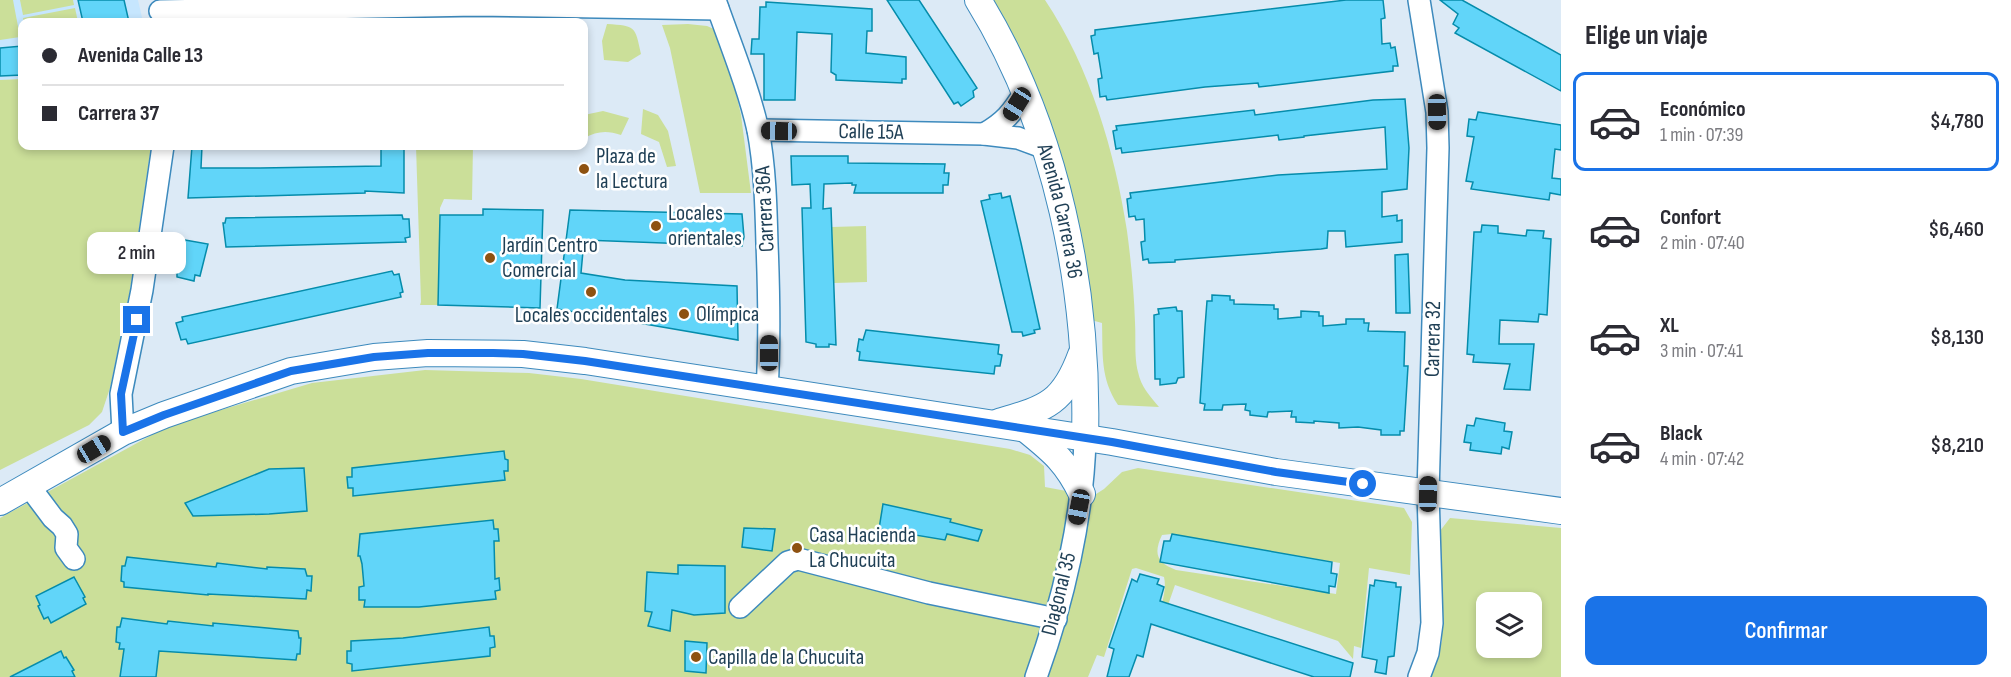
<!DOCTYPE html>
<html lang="es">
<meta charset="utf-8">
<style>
body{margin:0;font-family:"Sofia Sans Condensed",sans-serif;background:#f2f2f3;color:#2b2b33;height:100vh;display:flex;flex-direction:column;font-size:22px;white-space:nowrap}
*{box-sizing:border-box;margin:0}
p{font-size:20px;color:#7c7c81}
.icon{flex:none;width:33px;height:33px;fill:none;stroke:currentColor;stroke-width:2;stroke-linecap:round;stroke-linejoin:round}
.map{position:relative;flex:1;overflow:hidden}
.panel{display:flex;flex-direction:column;background:#fff;width:450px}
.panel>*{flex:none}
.hud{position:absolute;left:18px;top:18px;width:570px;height:132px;border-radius:12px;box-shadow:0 3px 9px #0003;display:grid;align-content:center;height:132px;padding:0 24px;background:#fff}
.buttons{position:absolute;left:1476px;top:592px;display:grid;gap:12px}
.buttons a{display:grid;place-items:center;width:66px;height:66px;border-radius:12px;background:#fff;box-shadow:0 3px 9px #0003;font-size:30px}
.end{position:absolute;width:27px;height:27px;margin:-14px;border:8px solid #1a73e8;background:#fff;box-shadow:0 0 0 3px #fff}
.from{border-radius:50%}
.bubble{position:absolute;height:42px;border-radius:12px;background:#fff;box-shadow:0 3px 9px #0003;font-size:20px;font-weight:600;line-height:42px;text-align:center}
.car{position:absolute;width:18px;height:36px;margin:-18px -9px;border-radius:8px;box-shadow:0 0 4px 2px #0007;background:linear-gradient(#222 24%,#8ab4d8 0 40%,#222 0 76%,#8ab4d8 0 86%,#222 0)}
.hud b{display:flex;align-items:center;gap:21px;height:57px;font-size:22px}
.hud b+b{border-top:2px solid #e1e1e2}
.hud i{width:15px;height:15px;background:#2b2b33}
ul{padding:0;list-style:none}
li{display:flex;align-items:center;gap:18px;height:99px;margin:0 12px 9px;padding:0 12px;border:3px solid transparent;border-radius:12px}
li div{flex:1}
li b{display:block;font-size:22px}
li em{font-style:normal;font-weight:600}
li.on{border-color:#1a73e8}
li>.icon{width:54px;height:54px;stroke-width:1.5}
h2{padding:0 24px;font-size:27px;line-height:72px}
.button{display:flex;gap:12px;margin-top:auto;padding:12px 24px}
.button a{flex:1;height:69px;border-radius:12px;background:#1a73e8;color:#fff;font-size:24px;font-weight:600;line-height:69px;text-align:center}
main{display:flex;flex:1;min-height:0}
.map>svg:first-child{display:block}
.built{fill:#c6e6fe}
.green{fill:#cbdf99;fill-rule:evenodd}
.building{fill:#61d5f9;stroke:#058cab;stroke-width:1.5}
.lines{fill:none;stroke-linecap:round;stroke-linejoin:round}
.minor-casing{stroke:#3d8abd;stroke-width:24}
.major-casing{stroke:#3d8abd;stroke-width:28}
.minor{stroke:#fff;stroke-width:21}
.major{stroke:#fff;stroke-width:26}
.route{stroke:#1a73e8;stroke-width:8}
.poi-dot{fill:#8e5211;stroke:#fff;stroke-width:2}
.labels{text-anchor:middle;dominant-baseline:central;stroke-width:5;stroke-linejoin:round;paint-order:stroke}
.street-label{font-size:22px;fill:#1f3f55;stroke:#fff}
.poi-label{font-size:22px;fill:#1f3f55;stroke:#fff;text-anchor:start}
</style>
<main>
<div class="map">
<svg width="1561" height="677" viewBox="0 0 1561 677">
<rect width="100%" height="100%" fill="#dceaf6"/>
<polygon class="built" points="0,0 138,0 143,22 22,22 22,79 0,80"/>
<g class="green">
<polygon points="0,0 13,0 20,37 0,40"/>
<polygon points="20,0 73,0 74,5 23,15"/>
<path d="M993,0H1045C1090,67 1115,152 1127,231C1131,261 1134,292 1135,322C1136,338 1134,357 1138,372C1141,387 1150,396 1159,407L1118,405C1100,378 1103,354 1102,323L1091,320C1087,267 1078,215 1063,163C1057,140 1046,118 1037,95C1024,63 1010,30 993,0Z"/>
<polygon points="75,8 78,22 24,22 23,18"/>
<path d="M607,24C636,26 635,26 641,54L628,62L604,60L602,41Z"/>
<polygon points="688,24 707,26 714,29 731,72 741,115 751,193 700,193 670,48 662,25"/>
<polygon points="22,79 22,146 151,146 130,290 110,388 102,412 89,425 0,470 0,80"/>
<polygon points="643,109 658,115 668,131 676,166 667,167 659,142 641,134"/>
<path d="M603,111L629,118L621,135C607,130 597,131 584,138V115Z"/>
<polygon points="416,146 473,146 472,200 444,199 440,208 438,305 420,305 421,302"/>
<polygon points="866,226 867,282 834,283 832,227"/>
<path d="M425,370L529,373L581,379L1010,449L1030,455L1044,466L1045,487L1093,496L1104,489L1122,472L1138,468L1404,508L1412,522L1410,575L1369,568L1361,648L1354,646L1353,659L1338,641L1175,585L1160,628C1157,610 1168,594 1164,577L1136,568L1132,569L1104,657L1097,655L1088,677H0V518L170,425L312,383ZM1172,534L1340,563L1336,594L1176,570C1157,563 1153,554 1162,535Z"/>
<path d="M1450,518L1561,528V677H1430L1442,641L1440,531ZM1486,603H1532V648H1486Z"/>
</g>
<g class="building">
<polygon points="78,0 124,0 129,22 83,22"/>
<polygon points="887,0 919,0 977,88 973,91 974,97 961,106 958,102 954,104"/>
<polygon points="1346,0 1383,0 1385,18 1381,19 1382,44 1390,43 1391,48 1395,47 1398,66 1393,66 1393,71 1259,87 1258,83 1205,87 1107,100 1106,96 1100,97 1098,79 1102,78 1098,53 1094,54 1091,36 1095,35 1095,30"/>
<polygon points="1440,0 1462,0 1561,55 1561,91 1455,33 1459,28 1453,24 1458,14"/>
<polygon points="766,2 872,9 872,31 867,31 866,53 906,57 906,79 902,79 902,83 836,80 836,75 831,72 832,34 797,32 795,100 764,100 764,54 751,54 752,39 759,39 760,7 766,7"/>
<polygon points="22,46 22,75 0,76 0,48"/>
<polygon points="1405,99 1409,148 1407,189 1382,192 1382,217 1397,215 1397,221 1402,220 1402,242 1346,247 1345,231 1328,231 1327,248 1321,249 1175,260 1175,262 1149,263 1148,259 1143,260 1141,242 1145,241 1144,219 1136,220 1135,216 1129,217 1127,199 1131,198 1130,193 1278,175 1387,169 1385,127 1304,136 1304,137 1279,140 1278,135 1122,153 1121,148 1116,149 1113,131 1117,130 1116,126 1254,110 1255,115 1373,100"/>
<polygon points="1478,112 1561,125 1561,150 1555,149 1552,178 1561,179 1561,195 1550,193 1549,200 1471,189 1473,182 1466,181 1474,137 1467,136 1469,119 1476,120"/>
<polygon points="192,146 202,146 201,168 260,168 381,166 381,146 404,146 404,193 365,191 365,193 188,198"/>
<polygon points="791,156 848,156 848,163 945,164 944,173 949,173 948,185 943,185 943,193 854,193 856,185 852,185 852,183 824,184 823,209 831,208 836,345 829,344 829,347 816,347 816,344 806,342 802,208 811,208 810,184 792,185"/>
<polygon points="1001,193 1002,198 1010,196 1021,243 1040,329 1034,330 1035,333 1023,336 1022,332 1012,332 981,201 990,199 989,195"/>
<polygon points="483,209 543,210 540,308 438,305 440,215 483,215"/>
<polygon points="570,210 742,214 744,237 742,246 584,240 581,273 625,280 737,286 738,340 557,309"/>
<polygon points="402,215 403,219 409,219 410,237 405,238 406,242 226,247 223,223 225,223 226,218"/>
<polygon points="1482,225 1498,226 1498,233 1526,236 1527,230 1544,231 1543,238 1551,239 1547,315 1539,314 1538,322 1500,320 1499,344 1534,344 1530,390 1504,389 1510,364 1473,362 1474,355 1467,354 1474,232 1481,232"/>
<polygon points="185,240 208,244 200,276 195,275 194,281 177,277 177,273 173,272 179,245 184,245"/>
<polygon points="1408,254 1410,313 1396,313 1395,255"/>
<polygon points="392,271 394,275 399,274 403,292 400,293 401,297 188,344 186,339 181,340 176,323 183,321 182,317"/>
<polygon points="1212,295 1230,296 1230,300 1234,300 1234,304 1274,305 1274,309 1278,309 1278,319 1301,317 1301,311 1319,312 1319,316 1323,316 1323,326 1346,324 1346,319 1364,319 1364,323 1369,323 1368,331 1405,332 1404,366 1408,366 1404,431 1400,431 1400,435 1381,435 1381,430 1358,427 1339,428 1339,423 1314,421 1314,423 1296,422 1296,417 1291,417 1292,411 1268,412 1267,417 1250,415 1250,411 1245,410 1246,404 1223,405 1222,410 1204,410 1205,404 1200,403 1205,327 1207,301 1212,301"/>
<polygon points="1176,307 1177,311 1182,311 1184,377 1178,378 1176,383 1160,385 1160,379 1155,379 1154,315 1159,314 1158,309"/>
<polygon points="866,330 999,345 998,354 1002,355 1000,366 995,366 994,374 859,360 860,352 857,351 859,339 863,340"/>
<polygon points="1476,418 1505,423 1504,431 1512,432 1509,449 1502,447 1501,454 1470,450 1471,443 1464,442 1467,425 1474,426"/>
<polygon points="504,451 505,459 508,460 508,471 504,471 505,480 353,496 353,488 348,488 347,477 352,477 352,468"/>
<polygon points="304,468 307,511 269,514 193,516 185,503 269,469"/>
<polygon points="883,504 951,519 950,522 982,530 978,541 947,534 945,540 879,529"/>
<polygon points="493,520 494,529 498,529 499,541 494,541 495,579 499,578 500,590 495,591 496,599 419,607 364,607 365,600 359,600 359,587 364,586 362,564 360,556 358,556 360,534"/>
<polygon points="744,528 775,529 772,551 742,547"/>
<polygon points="1172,534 1332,562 1331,573 1337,574 1335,587 1329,586 1329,593 1160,562 1164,541 1170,541"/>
<polygon points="127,557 216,567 217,563 267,569 267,567 305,569 307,576 312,576 311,591 307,590 306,599 208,594 208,595 124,587 124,582 121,581 122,566 125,566"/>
<polygon points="678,565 725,566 725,613 694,615 672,610 670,631 648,626 652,612 645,611 647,572 678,574"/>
<polygon points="1140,574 1159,579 1157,584 1164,587 1160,601 1353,663 1350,677 1314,677 1151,624 1143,657 1137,655 1129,677 1107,677 1114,649 1109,647 1132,579 1137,582"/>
<polygon points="74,577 85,597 83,598 86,604 51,623 48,617 44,619 38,606 40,605 36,596"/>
<polygon points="1375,580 1396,583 1396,587 1401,587 1394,656 1388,657 1386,674 1375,672 1377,660 1362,657 1370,585 1374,586"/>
<polygon points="122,618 167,624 168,621 213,626 213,623 298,631 299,638 301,638 300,654 297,654 296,660 159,651 156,677 120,677 124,649 119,649 120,643 116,642 117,627 120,627"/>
<polygon points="489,627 490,636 494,636 495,647 490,648 490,656 352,671 352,664 347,663 347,651 351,651 351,641 403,638"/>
<polygon points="685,641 707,643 706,673 685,671"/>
<polygon points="61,651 64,658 66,657 74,670 72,671 75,677 10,677"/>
</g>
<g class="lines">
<defs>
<g id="minor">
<path d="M715,0C730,43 748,86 758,130C765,167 766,206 767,244C769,293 770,341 767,390"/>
<polyline points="160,11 476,5 718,9"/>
<polyline points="758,130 984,134 1018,138 1045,148"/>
<path d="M984,134C1005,122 1012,113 1025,92"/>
<polyline points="123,432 121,394 142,290 163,146"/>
<polyline points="29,486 53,518 62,526 67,534 66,548 74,559"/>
<polyline points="740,607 788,562 798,559 929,593 1056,619"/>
<path d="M1036,677C1063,603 1083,517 1085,439"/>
<polyline points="1419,677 1428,653 1432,623 1428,493 1438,148 1437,112 1419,0"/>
</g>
<g id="major">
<path id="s1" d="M978,0C1057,128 1089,290 1085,439"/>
<path d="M999,422C1046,408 1063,404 1081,355"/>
<path d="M1028,431C1054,452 1067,463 1082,494"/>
<polyline points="0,502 123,432 164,415 291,371 374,357 428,353 523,354 585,361 1112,442 1276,472 1561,511"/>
</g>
</defs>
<use href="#minor" class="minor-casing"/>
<use href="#major" class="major-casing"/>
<use href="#minor" class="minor"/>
<use href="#major" class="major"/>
</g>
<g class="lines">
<polyline class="route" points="137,320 121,394 123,432 164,415 291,371 374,357 428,353 493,353 523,354 585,361 1112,442 1276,472 1363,484"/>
</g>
<g class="poi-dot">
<circle cx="584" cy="169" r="6"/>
<circle cx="656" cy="226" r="6"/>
<circle cx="490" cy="258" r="6"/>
<circle cx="591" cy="292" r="6"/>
<circle cx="684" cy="314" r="6"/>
<circle cx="797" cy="548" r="6"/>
<circle cx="696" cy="657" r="6"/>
</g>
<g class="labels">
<g class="street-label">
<text transform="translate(871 132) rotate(1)">Calle 15A</text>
<text transform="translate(765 209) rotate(-93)">Carrera 36A</text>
<text stroke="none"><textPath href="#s1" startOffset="228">Avenida Carrera 36</textPath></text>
<text transform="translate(1433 339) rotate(-89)">Carrera 32</text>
<text transform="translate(1059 594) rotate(-76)">Diagonal 35</text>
</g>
<g class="poi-label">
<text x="596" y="156">Plaza de<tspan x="596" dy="25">la Lectura</tspan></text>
<text x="668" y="213">Locales<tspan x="668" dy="25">orientales</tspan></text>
<text x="502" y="245">Jardín Centro<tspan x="502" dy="25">Comercial</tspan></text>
<text x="696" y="314">Olímpica</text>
<text x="591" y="315" text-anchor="middle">Locales occidentales</text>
<text x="809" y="535">Casa Hacienda<tspan x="809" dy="25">La Chucuita</tspan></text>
<text x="708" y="657">Capilla de la Chucuita</text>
</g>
</g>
</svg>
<div class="buttons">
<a><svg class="icon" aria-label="layers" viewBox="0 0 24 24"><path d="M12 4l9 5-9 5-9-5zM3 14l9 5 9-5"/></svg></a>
</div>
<i class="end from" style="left:1363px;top:484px"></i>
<i class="end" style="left:137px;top:320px"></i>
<div class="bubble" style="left:87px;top:232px;width:99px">2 min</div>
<i class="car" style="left:1017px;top:104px;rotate:212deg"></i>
<i class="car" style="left:1437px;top:112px;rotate:179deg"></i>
<i class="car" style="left:779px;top:131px;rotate:271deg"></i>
<i class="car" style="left:769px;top:353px;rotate:0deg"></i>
<i class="car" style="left:94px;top:449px;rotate:59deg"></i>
<i class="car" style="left:1428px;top:494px;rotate:1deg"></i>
<i class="car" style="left:1079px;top:507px;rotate:191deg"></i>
<div class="hud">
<b><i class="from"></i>Avenida Calle 13</b>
<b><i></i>Carrera 37</b>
</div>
</div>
<section class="panel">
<h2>Elige un viaje</h2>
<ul>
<li class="on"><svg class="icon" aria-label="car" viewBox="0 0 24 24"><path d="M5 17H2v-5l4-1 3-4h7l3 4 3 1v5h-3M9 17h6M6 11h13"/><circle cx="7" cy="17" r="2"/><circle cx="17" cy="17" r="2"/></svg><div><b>Económico</b><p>1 min · 07:39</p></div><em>$4,780</em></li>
<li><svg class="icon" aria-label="car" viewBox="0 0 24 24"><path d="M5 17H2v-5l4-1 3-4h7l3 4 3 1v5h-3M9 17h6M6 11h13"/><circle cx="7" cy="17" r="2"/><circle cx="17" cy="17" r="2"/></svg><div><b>Confort</b><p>2 min · 07:40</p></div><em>$6,460</em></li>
<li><svg class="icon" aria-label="car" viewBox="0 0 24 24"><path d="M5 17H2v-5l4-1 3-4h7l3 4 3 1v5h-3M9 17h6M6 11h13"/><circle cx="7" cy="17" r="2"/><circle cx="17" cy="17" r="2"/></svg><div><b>XL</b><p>3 min · 07:41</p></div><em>$8,130</em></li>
<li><svg class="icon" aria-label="car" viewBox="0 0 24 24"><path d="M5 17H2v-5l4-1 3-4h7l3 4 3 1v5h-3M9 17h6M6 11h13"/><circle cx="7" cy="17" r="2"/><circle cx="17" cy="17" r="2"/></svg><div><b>Black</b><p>4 min · 07:42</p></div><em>$8,210</em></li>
</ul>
<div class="button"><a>Confirmar</a></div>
</section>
</main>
